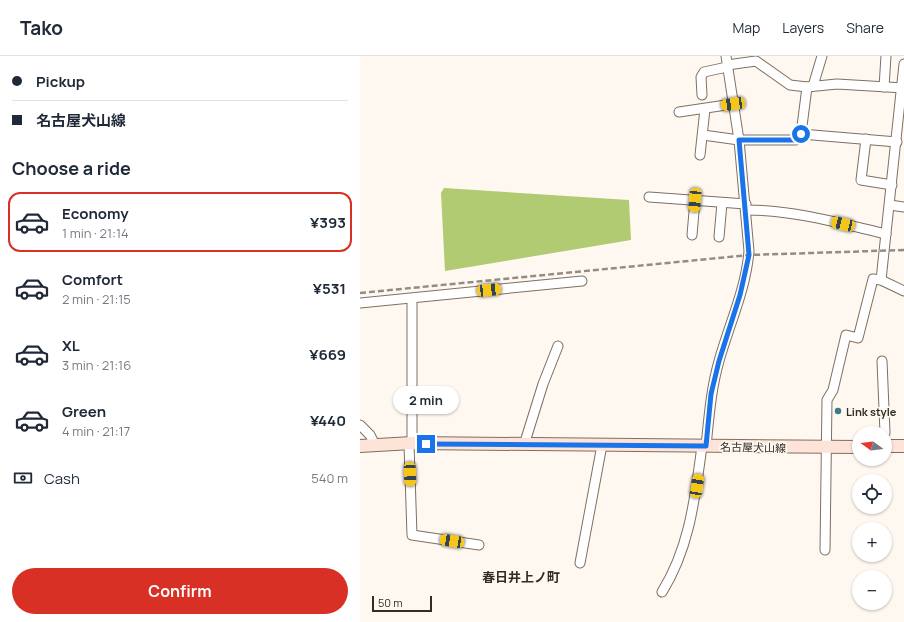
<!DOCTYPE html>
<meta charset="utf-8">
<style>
body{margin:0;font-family:Manrope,"Noto Sans JP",sans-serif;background:#f2f2f3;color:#1f2937;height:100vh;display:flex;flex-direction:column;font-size:15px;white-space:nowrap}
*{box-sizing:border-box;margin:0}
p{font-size:13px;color:#747a83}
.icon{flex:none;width:22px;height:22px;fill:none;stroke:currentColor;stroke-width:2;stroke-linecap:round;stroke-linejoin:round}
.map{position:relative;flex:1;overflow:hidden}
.sheet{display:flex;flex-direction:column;background:#fff;width:360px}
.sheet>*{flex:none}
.hud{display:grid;align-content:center;height:88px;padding:0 12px;background:#fff}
.needle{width:26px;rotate:285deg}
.tools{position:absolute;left:492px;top:370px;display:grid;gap:8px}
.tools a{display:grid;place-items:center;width:40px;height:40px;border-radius:50%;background:#fff;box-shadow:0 1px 3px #0004;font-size:20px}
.scale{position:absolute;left:12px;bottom:10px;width:60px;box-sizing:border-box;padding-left:4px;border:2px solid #312c25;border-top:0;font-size:11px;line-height:14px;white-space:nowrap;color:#312c25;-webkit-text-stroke:3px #fef8f1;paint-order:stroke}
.end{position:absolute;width:18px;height:18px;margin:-9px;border:5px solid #1a73e8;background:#fff;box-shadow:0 0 0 2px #fff}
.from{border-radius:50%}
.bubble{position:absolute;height:28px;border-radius:14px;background:#fff;box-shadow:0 1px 3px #0004;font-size:13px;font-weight:700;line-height:28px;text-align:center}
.car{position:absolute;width:12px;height:24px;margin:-12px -6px;border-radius:5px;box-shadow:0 0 3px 1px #0007;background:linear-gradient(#f5c518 24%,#345 0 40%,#f5c518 0 76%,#345 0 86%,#f5c518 0)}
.hud b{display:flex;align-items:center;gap:14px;height:38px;font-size:15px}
.hud b+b{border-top:1px solid #e0e1e3}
.hud i{width:10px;height:10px;background:#1f2937}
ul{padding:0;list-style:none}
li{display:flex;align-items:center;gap:12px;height:60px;margin:0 8px 6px;padding:0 4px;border:2px solid transparent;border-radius:12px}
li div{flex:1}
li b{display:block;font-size:15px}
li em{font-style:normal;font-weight:700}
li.current{border-color:#d93025}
li>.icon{width:36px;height:36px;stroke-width:1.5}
h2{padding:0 12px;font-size:18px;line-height:48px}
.pay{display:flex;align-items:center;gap:10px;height:44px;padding:0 12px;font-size:15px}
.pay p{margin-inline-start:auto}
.button{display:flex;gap:8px;margin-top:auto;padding:8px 12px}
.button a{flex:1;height:46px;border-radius:24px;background:#d93025;color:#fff;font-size:16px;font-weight:700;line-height:46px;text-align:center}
header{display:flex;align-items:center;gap:24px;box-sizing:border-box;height:56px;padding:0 20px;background:#fff;border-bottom:1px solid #e0e1e3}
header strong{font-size:19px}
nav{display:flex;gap:22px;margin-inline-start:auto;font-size:14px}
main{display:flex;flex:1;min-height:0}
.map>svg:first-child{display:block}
.water{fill:#b0cb71}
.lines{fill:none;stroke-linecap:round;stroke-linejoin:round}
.street-casing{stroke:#7e7061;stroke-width:11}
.secondary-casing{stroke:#7e7061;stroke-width:14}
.street{stroke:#fff;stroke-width:9}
.secondary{stroke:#fde3d8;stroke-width:12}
.rail{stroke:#918c85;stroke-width:2.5;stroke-dasharray:6 3;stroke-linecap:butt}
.route{stroke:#1a73e8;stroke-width:5}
.poi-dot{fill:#377f85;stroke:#fef8f1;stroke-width:1.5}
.labels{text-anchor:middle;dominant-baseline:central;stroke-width:3.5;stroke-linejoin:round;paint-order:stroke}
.poi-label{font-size:11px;font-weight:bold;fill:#312c25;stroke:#fef8f1;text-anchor:start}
.street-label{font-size:11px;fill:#312c25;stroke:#fef8f1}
.quarter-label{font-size:13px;font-weight:bold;fill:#312c25;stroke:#fef8f1}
</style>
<header>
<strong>Tako</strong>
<nav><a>Map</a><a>Layers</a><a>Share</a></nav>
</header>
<main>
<section class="sheet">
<div class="hud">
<b><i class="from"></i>Pickup</b>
<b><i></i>名古屋犬山線</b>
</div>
<h2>Choose a ride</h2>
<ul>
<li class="current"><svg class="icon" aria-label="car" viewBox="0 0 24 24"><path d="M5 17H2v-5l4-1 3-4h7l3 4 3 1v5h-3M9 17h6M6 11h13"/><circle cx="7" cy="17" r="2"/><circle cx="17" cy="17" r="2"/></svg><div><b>Economy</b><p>1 min · 21:14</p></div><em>¥393</em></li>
<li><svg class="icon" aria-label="car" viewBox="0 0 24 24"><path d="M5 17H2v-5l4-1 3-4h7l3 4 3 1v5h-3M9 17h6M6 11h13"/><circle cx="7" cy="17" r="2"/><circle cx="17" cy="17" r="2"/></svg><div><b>Comfort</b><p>2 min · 21:15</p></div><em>¥531</em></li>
<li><svg class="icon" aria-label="car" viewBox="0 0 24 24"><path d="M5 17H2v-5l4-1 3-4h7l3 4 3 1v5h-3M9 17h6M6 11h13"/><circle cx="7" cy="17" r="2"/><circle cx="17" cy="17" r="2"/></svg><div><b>XL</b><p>3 min · 21:16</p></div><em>¥669</em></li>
<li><svg class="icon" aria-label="car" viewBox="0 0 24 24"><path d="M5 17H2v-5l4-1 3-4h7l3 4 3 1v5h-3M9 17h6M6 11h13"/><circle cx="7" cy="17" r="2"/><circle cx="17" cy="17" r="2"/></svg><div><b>Green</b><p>4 min · 21:17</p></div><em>¥440</em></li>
</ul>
<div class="pay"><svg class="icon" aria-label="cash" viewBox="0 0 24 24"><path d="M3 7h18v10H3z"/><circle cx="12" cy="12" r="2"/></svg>Cash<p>540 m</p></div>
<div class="button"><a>Confirm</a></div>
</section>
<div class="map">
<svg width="544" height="566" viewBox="0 0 544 566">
<rect width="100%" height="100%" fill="#fef8f1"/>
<polygon class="water" points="84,132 269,144 271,184 85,215 81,137"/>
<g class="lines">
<defs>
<g id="street">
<polyline points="367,9 396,5 430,29 447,31 477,28 544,32"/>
<polyline points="453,30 462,0"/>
<polyline points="524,31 526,0"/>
<polyline points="342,39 341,21 344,16 367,11"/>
<polyline points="319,56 373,48"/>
<polyline points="441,78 447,31"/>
<polyline points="343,79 379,84 436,84 441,78 537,86"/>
<polyline points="506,83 501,124 532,129"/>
<polyline points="340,99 345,53"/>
<polyline points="289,141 386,148"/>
<polyline points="530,149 544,151"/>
<path d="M386,154C434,154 479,167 526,178"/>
<polyline points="332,179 335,144"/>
<polyline points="359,181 362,147"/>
<polyline points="521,224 544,8"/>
<polyline points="0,247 222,225"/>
<polyline points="522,305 525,377"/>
<polyline points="0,369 10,379 15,389"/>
<polyline points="52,387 52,243"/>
<polyline points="49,388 52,479 119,489"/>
<polyline points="164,389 183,328 198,290"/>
<path d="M346,390C349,361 351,333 359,305C369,269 386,233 389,195L379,84L366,0"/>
<polyline points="465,494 467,344 473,334 486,279 498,282 513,223 521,224 544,235"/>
<polyline points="220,507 242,389"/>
<path d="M302,536C330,491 335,441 342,390"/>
</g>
<g id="secondary">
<polyline points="0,390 52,387 499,391"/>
<polyline points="525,390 544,390"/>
</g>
</defs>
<use href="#street" class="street-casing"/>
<use href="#secondary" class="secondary-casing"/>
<use href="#street" class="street"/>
<use href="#secondary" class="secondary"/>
<polyline class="rail" points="0,237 389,199 544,194"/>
</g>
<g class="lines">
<polyline class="route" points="66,388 346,390 351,338 359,305 380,239 389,199 379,84 436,84 441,78"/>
</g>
<circle class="poi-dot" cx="478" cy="355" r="4"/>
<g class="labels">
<g class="poi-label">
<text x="486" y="355">Link style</text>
</g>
<g class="street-label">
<text transform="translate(393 391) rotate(1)">名古屋犬山線</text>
</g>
<g class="quarter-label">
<text x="161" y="521">春日井上ノ町</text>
</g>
</g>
</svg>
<div class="tools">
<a><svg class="needle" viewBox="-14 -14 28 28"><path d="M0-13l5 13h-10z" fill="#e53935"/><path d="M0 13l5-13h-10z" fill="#747a83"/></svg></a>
<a><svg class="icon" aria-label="locate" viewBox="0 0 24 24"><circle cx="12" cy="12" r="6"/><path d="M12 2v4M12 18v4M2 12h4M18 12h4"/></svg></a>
<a>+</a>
<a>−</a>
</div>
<div class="scale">50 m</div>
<i class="end from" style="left:441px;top:78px"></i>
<i class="end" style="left:66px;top:388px"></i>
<div class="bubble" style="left:33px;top:330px;width:66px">2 min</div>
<i class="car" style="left:373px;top:48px;rotate:262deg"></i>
<i class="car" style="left:335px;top:144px;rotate:185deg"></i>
<i class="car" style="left:483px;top:168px;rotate:283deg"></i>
<i class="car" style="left:129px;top:234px;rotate:84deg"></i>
<i class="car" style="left:50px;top:418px;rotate:178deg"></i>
<i class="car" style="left:337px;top:430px;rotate:9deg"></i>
<i class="car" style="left:92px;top:485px;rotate:279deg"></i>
</div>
</main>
